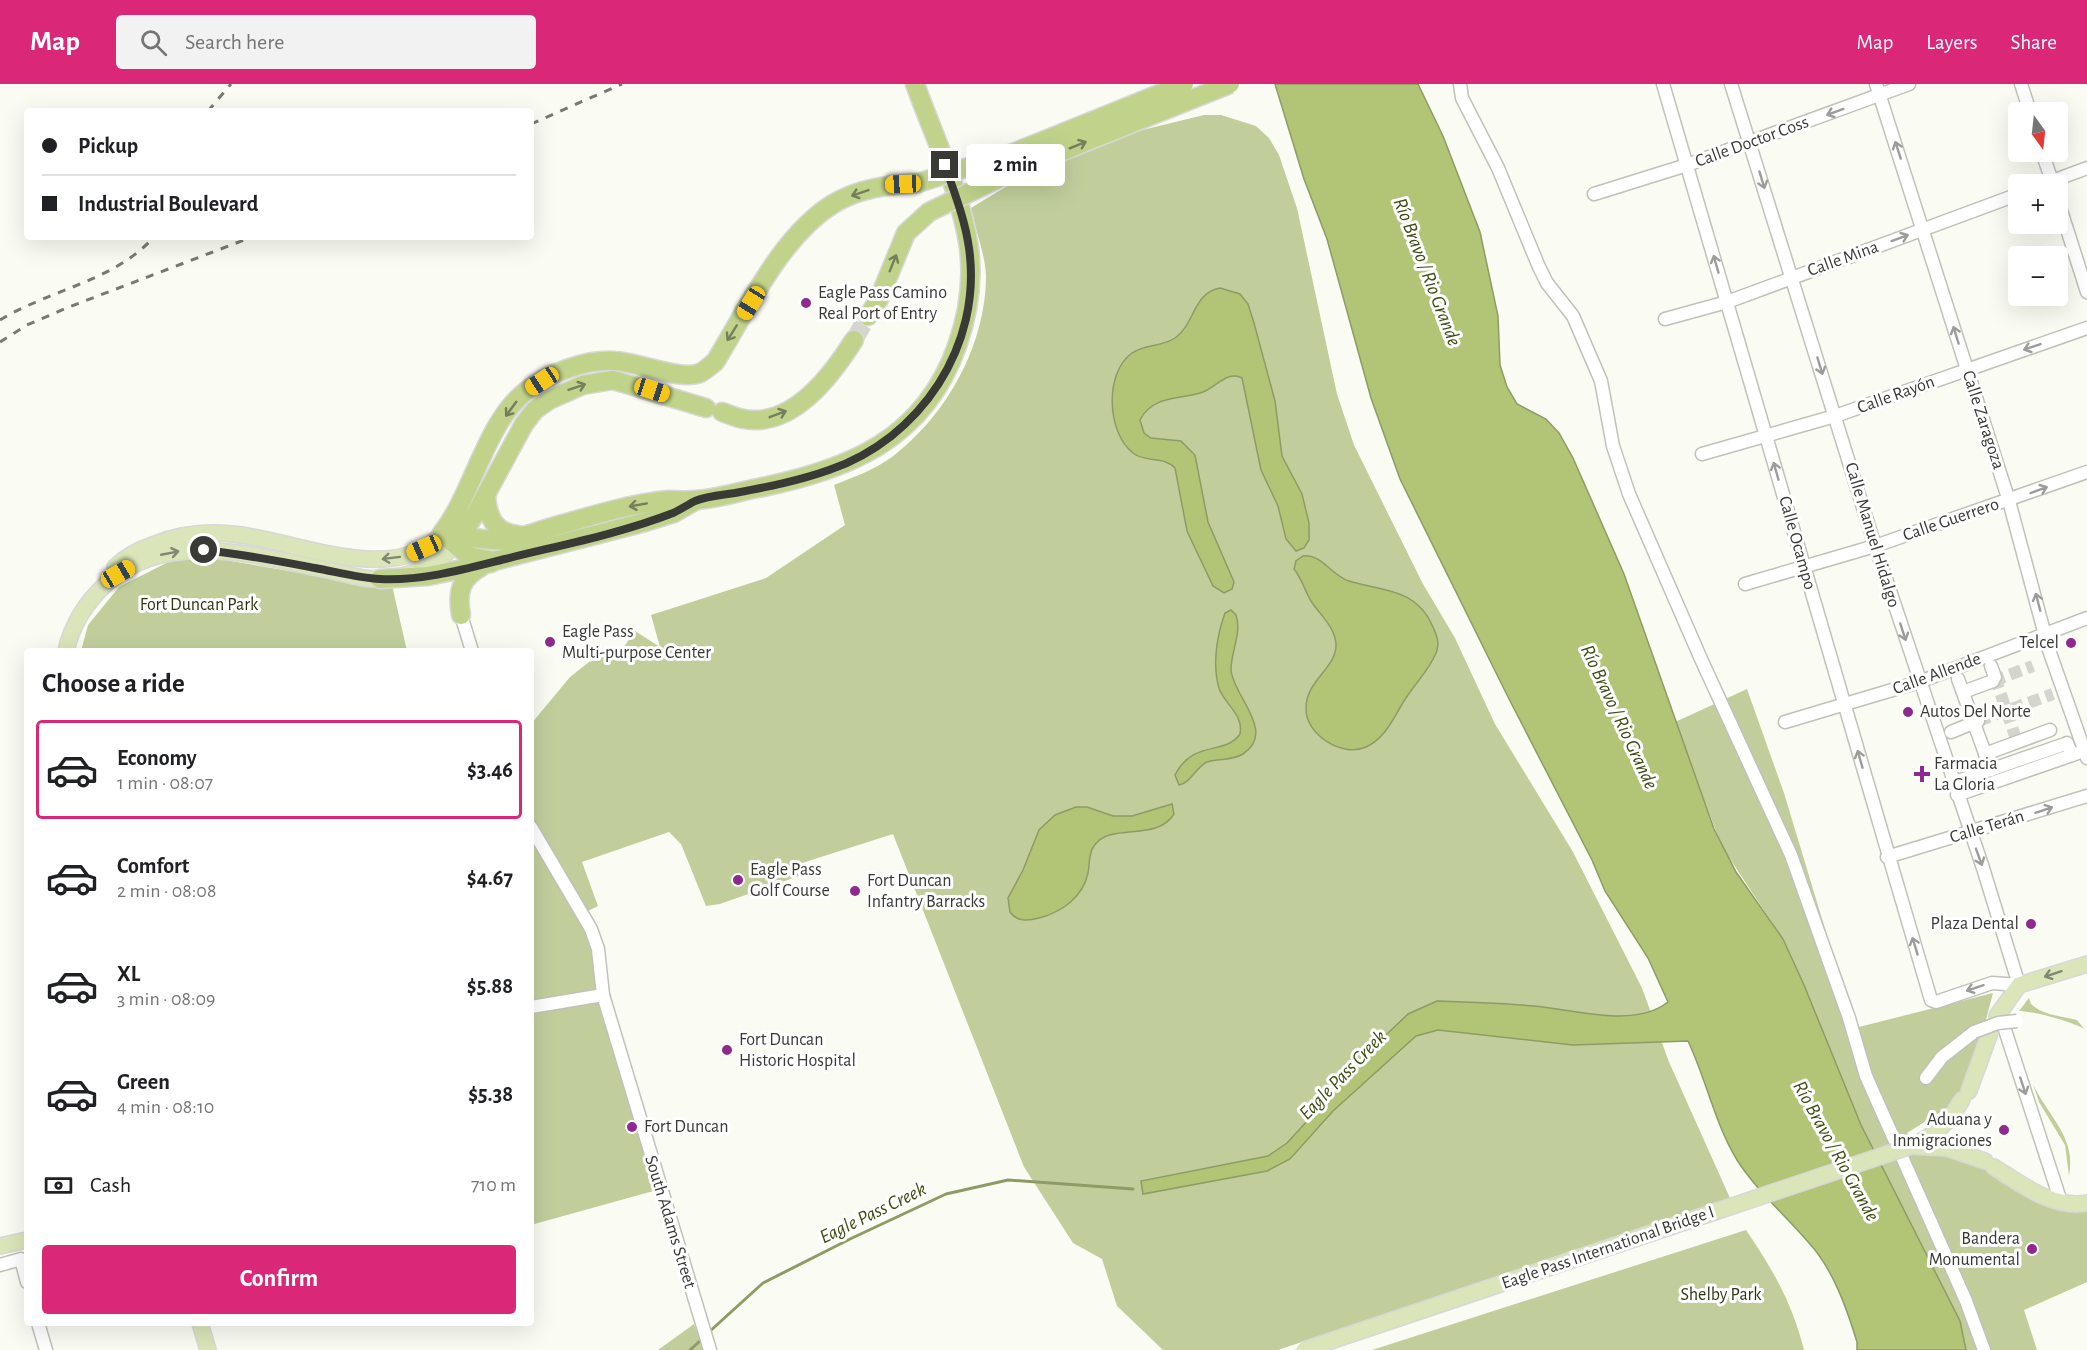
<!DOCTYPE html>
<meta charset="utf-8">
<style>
body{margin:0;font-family:"Alegreya Sans",sans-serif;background:#f2f2f2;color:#202124;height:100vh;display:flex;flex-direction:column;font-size:22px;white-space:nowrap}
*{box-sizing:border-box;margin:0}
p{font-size:20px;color:#757577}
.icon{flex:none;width:33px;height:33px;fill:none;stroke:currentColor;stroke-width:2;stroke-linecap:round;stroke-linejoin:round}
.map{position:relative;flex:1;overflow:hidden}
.details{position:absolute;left:24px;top:564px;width:510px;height:678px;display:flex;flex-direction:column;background:#fff;border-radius:6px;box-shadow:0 6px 24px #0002}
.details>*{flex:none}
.hud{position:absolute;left:24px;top:24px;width:510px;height:132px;border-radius:6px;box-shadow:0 6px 24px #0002;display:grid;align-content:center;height:132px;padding:0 18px;background:#fff}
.needle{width:39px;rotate:165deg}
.tools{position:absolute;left:2008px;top:18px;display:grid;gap:12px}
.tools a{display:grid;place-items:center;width:60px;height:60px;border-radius:6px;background:#fff;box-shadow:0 6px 24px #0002;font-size:30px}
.end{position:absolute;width:27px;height:27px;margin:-14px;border:8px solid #393a36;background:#fff;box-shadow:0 0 0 3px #fff}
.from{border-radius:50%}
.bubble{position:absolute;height:42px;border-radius:6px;background:#fff;box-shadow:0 6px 24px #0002;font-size:20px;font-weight:700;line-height:42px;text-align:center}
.car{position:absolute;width:18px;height:36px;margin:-18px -9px;border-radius:8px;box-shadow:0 0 4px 2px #0007;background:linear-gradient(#f5c518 24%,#345 0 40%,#f5c518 0 76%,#345 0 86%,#f5c518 0)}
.hud b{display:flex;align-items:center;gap:21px;height:57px;font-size:22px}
.hud b+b{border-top:2px solid #e0e0e0}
.hud i{width:15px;height:15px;background:#202124}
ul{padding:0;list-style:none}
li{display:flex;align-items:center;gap:18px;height:99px;margin:0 12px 9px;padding:0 6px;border:3px solid transparent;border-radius:6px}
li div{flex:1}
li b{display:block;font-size:22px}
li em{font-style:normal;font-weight:700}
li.active{border-color:#db2777}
li>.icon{width:54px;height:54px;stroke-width:1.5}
h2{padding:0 18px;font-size:27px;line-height:72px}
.pay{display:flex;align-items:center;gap:15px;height:66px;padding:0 18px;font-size:22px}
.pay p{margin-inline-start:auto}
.button{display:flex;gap:12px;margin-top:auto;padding:12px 18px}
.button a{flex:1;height:69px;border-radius:6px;background:#db2777;color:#fff;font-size:24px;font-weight:700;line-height:69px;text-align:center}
header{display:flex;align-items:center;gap:36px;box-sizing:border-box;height:84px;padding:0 30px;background:#db2777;color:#fff}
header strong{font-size:28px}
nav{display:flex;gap:33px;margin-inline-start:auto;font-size:21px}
.search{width:420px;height:54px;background:#f2f2f2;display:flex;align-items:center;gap:15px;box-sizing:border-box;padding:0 21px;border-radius:6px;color:#757577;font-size:22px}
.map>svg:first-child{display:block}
.green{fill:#c1ce9c}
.water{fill:#b2c577;stroke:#8e9b64;stroke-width:1.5}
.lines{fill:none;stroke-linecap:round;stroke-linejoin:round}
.stream{stroke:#8e9b64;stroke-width:3}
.minor-tunnel{stroke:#d3d5ce;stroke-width:12;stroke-dasharray:12 6;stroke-linecap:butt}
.highway-tunnel{stroke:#d3d5ce;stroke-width:18;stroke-dasharray:18 9;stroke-linecap:butt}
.minor-casing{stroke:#bfc2b9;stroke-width:15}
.major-casing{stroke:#d7d8d7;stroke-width:18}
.highway-casing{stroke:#d7d8d7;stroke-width:21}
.minor{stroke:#fff;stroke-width:12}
.major{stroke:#dae5b9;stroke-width:15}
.highway{stroke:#c1d38b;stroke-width:18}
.rail{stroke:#777973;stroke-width:3;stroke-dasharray:8 8;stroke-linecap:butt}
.minor-bridge-casing{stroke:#bfc2b9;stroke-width:15;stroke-linecap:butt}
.major-bridge-casing{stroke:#d7d8d7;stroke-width:18;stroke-linecap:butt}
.highway-bridge-casing{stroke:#d7d8d7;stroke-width:21;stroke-linecap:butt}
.minor-bridge{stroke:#fff;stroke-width:12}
.major-bridge{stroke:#dae5b9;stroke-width:15}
.highway-bridge{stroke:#c1d38b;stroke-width:18}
.oneway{stroke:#9c9c9a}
.oneway2{stroke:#767f5c}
.oneway3{stroke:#818771}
.route{stroke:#393a36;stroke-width:8}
.poi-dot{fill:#8f298f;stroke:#fff;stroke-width:2}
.labels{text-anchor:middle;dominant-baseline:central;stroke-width:6;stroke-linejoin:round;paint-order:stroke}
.street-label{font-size:18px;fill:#393a36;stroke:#fff}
.poi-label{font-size:18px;fill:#393a36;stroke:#fff;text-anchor:start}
.park-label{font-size:18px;fill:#2f3615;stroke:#fff}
.water-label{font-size:20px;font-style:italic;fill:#404c13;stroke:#fff}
</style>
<header>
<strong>Map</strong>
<div class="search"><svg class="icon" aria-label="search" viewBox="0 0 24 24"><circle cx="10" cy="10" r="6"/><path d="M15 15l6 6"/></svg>Search here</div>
<nav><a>Map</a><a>Layers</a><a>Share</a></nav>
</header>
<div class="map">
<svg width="2087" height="1266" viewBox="0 0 2087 1266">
<rect width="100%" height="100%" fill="#fafcf4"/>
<g class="green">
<path d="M1204,31H1221L1256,42L1269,54L1279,71L1297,124L1337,310L1354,361L1423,500L1455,554L1495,640L1573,768L1642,904L1669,978L1730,1114L1278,1266H1163L1117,1222L1102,1175L1073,1159L1024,1083L893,750L796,781L799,792L720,820L706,822L681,760L669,748L582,778L598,822L586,828L531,734V640L570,593L589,578L621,567L635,547L660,563L651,531L766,494L845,441L834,401C854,393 874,386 892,373C947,331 986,261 986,191C985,170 975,145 971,124L1020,94L1138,47Z"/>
<polygon points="208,473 342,496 392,501 407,567 81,567 88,541 119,503 174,475"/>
<polygon points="1747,605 1784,709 1855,944 1993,909 1966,1012 1907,1049 1928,1060 1949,1061 2058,1118 2087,1118 2087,1198 2024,1226 2037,1266 1966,1266 1960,1237 1861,1041 1804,901 1783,855 1722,763 1675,638"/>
<polygon points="531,754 591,859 596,905 573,916 531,923"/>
<path d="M2029,914L2031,920C2043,931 2061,932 2077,936L2084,945C2074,938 2032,927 2019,927Z"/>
<polygon points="601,916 657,1106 531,1141 531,928"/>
<path d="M2033,1000C2048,1033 2077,1053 2069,1092L2065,1061L2039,1018Z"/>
<path d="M1746,1146C1773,1186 1792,1218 1804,1266H1372Z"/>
<polygon points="694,1240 704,1266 658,1266"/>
</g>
<g class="water">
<path d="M1275,0H1418L1443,52L1480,148L1498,232L1500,281L1507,303L1517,320L1546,335L1559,349L1573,374L1624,490L1714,745L1736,788L1783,855L1804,901L1861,1041L1960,1237L1966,1266H1857V1258C1847,1225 1833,1185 1809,1159C1785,1131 1757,1107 1737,1076C1715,1040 1706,995 1688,957L1573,961L1438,946L1416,952L1333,1027L1290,1075L1267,1087L1143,1110L1141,1097L1268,1072L1287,1059L1386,951L1408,930L1437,917C1470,918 1502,919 1534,922C1573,925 1634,945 1668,918L1648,874L1605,807L1592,776L1508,613L1400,395L1371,314L1327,155L1304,95Z"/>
<path d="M1220,204L1240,210L1248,220L1254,239L1275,317L1282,372L1302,410L1309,439V456L1304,464L1296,467L1286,455L1278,422L1261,386L1242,294C1228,286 1216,303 1203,308C1182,316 1153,310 1140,336L1144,349L1151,354L1181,357L1195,371L1208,438L1234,498L1232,505L1224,509L1213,502L1187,447L1175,384C1164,372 1145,379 1133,369C1107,349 1104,289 1132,269C1145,260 1162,263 1175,254C1195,240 1193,209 1220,204Z"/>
<path d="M1303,472C1321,469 1332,492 1349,497C1382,507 1417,504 1433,543C1437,552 1440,559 1436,569C1428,589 1411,603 1401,622C1392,637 1384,655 1366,663C1342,674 1305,650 1306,624C1306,596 1337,584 1336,560C1335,543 1320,531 1311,517C1305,507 1302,495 1294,485L1296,477Z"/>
<path d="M1231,526L1236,531C1242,549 1231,567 1231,586C1233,612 1277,648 1243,670C1232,677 1219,674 1207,678C1196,683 1191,699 1179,701L1175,691C1193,655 1225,672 1240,650C1244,630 1224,620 1219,604C1212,581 1217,551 1225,529Z"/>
<path d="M1172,720L1174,730C1156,759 1111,737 1094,762C1088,770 1090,780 1088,789C1083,813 1062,828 1039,834C1028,837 1017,838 1010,828L1008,814L1023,786L1039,746L1055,731L1076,723H1087L1113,732H1132Z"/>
</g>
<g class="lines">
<g class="stream">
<polyline points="709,1248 763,1199 850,1155 946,1110 1008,1096 1133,1105"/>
<polyline points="690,1266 702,1255"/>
</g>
<g class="minor-tunnel">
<polyline points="1995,593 2016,655"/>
<polyline points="1993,597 2033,582"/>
<polyline points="1978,637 2053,610"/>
</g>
<polyline class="highway-tunnel" points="854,256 868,232"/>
<defs>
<g id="minor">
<polyline points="1460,0 1462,14 1498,84 1539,183 1547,199 1573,232 1601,297 1613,362 1629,410 1701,575 1791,771 1849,934 1866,992 1966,1217 1984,1266"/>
<polyline points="1663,0 1931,916 1936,918 1992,899 2019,901 1983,784 1875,462 1731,0"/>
<polyline points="1876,0 2009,417 2049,566 2087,674"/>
<polyline points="2021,0 2030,28"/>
<polyline points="2042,68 2053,100"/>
<polyline points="2044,100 2087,84"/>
<polyline points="1594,110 1687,81 1909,0"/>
<polyline points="2058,117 2087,208"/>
<polyline points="1665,235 1727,218 2019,110"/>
<polyline points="1702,370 1835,332 2087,244"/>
<polyline points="1745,500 1875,462 2087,388"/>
<polyline points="461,531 472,567"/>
<polyline points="1991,582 1995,593"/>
<polyline points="1958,595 1991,686"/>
<polyline points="1963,608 1993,597"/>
<polyline points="1785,638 1919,598 2087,534"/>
<polyline points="1951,648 1978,637"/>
<polyline points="1985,670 2050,646"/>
<polyline points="1962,708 1958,697 2065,660 2067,659 2072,671"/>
<polyline points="1957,711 2078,669"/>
<polyline points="531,743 591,845 598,865 603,911 710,1266"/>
<polyline points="1887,773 2087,712"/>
<polyline points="531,923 603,911"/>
<polyline points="2005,946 2061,1118"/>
<polyline points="1926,994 1942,973 1974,948"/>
<polyline points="0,1181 21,1175 27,1198"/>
<polyline points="38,1239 46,1266"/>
</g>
<g id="major">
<path d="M115,483C126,472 140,465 155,460C182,449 212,447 241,451C296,458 399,503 442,449"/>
<path d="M66,567C72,540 88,516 108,498C169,445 257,472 328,486C346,490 364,496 382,495C411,493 435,482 455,461"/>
<polyline points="1997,932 2019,901 2087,880"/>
<polyline points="1969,1007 1990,949"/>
<path d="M1913,1061C1936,1051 1949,1038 1962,1016"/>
<polyline points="1911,1062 1947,1064 1985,1077"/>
<path d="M1994,1083C2021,1100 2053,1125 2087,1119"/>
<polyline points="0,1162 27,1156"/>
<polyline points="200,1239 208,1266"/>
</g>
<g id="highway">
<polyline points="868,232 878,217 906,149 929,128"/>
<path d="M722,328C729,330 736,334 744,335C793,344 832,291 854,256"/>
<path d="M486,410C487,432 494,449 518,451"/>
<path d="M442,449C463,451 484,458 505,456C521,454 538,447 553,443C591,432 629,420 668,416C677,416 686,417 695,416C716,415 737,408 758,404C848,386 924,356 957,262C968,231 973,196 969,164C961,108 934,53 915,0"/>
<path d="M442,449C474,408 485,340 525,308C548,289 586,275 615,277C638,278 681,297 700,289C706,286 711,281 715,278C747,226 781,152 833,120C859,104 888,101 918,99"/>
<polyline points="445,452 469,472 494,477 645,438 674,429 695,417"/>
<polyline points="456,460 477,427 524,340 535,326 549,316 583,301 613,296 706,324"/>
<polyline points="380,495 428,492 491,479"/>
<path d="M461,531C457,508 460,495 481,483"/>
</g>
</defs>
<use href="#minor" class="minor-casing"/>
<use href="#major" class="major-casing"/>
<use href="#highway" class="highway-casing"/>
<use href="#minor" class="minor"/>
<use href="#major" class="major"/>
<use href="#highway" class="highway"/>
<g class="rail">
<polyline points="208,27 231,0"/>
<polyline points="531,40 622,0"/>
<path d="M0,236C51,205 113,198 154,153"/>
<polyline points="0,258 27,241 69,223 252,153"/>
</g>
<defs>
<polyline id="minor-bridge" points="1974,948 1998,939 2017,937"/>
<polyline id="major-bridge" points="1304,1266 1911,1062"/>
<g id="highway-bridge">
<polyline points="918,99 1013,69 1184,0"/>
<polyline points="929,128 1018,85 1230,0"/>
</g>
</defs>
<use href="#minor-bridge" class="minor-bridge-casing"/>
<use href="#major-bridge" class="major-bridge-casing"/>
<use href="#highway-bridge" class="highway-bridge-casing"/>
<use href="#minor-bridge" class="minor-bridge"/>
<use href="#major-bridge" class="major-bridge"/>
<use href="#highway-bridge" class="highway-bridge"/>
</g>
<defs><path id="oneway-shaft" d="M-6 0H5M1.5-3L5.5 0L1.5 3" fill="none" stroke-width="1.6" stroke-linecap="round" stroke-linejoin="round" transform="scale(1.5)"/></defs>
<g class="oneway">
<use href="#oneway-shaft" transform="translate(1835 28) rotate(160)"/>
<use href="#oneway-shaft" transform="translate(1898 66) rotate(-108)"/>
<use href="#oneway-shaft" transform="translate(1762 96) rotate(73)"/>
<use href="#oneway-shaft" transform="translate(1900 154) rotate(-20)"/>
<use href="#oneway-shaft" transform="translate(1716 180) rotate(-106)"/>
<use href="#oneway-shaft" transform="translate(1956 251) rotate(-107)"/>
<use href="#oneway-shaft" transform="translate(2032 263) rotate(161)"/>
<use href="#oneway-shaft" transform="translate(1820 282) rotate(73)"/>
<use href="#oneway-shaft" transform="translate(1776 387) rotate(-106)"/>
<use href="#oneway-shaft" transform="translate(2039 406) rotate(-20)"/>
<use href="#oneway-shaft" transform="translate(2038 518) rotate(-105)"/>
<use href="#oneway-shaft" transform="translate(1903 548) rotate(72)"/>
<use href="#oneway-shaft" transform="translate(1860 675) rotate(-106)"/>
<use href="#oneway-shaft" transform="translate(2044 726) rotate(-18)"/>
<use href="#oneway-shaft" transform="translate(1979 773) rotate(70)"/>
<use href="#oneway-shaft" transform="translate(1915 862) rotate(-107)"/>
<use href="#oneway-shaft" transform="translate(1975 904) rotate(162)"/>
<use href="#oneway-shaft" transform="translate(2023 1002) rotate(72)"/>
</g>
<g class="oneway2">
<use href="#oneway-shaft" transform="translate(1078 61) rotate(-22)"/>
<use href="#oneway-shaft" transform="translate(860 109) rotate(161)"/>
<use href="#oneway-shaft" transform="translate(893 179) rotate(-68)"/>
<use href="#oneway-shaft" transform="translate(732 249) rotate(122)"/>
<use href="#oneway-shaft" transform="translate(577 303) rotate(-19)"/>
<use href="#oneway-shaft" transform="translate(511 325) rotate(126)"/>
<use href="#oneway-shaft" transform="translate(778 330) rotate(-21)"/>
<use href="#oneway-shaft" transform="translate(638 421) rotate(170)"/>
</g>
<g class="oneway3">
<use href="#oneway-shaft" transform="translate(170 469) rotate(-11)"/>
<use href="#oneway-shaft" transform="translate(391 474) rotate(173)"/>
<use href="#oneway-shaft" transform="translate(2053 890) rotate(162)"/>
</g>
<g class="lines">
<path class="route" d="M204,466C242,470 278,477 315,484C337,488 358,494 380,495C423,497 465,485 505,475C561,461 619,450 673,429C680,426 687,421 695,417C707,412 722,411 735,409C767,403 798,397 829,386C920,355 983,262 969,164C965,135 954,108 945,81"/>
</g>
<g class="poi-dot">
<circle cx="806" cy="219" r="6"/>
<circle cx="550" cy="558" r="6"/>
<circle cx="2071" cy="559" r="6"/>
<circle cx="1908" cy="628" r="6"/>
<path d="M1919 681h6v6h6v6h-6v6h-6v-6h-6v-6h6z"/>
<circle cx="738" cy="796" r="6"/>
<circle cx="855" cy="807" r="6"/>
<circle cx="2031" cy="840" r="6"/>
<circle cx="727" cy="966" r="6"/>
<circle cx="632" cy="1043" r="6"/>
<circle cx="2004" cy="1046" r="6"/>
<circle cx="2032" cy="1165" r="6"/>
</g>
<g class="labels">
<g class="street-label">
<text transform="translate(1752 58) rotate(-20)">Calle Doctor Coss</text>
<text transform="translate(1843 175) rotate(-20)">Calle Mina</text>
<text transform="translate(1896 311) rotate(-20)">Calle Rayón</text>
<text transform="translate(1983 336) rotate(72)">Calle Zaragoza</text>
<text transform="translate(1951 436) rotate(-19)">Calle Guerrero</text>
<text transform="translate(1872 451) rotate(73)">Calle Manuel Hidalgo</text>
<text transform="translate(1797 459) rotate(74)">Calle Ocampo</text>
<text transform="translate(1937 590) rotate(-20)">Calle Allende</text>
<text transform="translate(1987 743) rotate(-17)">Calle Terán</text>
<text transform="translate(670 1138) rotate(73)">South Adams Street</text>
<text transform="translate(1608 1164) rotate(-19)">Eagle Pass International Bridge I</text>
</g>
<g class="poi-label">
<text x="818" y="209">Eagle Pass Camino<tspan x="818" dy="21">Real Port of Entry</tspan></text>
<text x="562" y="548">Eagle Pass<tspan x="562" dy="21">Multi-purpose Center</tspan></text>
<text x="2059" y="559" text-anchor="end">Telcel</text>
<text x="1920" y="628">Autos Del Norte</text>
<text x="1934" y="680">Farmacia<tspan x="1934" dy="21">La Gloria</tspan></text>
<text x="750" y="786">Eagle Pass<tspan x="750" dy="21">Golf Course</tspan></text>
<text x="867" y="797">Fort Duncan<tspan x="867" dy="21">Infantry Barracks</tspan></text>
<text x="2019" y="840" text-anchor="end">Plaza Dental</text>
<text x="739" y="956">Fort Duncan<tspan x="739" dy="21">Historic Hospital</tspan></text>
<text x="1992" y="1036" text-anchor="end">Aduana y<tspan x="1992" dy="21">Inmigraciones</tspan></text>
<text x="644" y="1043">Fort Duncan</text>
<text x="2020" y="1155" text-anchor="end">Bandera<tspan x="2020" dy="21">Monumental</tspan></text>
</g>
<g class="park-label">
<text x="199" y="521">Fort Duncan Park</text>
<text x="1721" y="1211">Shelby Park</text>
</g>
<g class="water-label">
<text transform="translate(1427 188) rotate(69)">Río Bravo / Rio Grande</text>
<text transform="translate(1619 633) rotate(65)">Río Bravo / Rio Grande</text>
<text transform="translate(1343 991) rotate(-46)">Eagle Pass Creek</text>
<text transform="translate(1836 1067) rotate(61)">Río Bravo / Rio Grande</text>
<text transform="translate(873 1129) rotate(-26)">Eagle Pass Creek</text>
</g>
</g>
</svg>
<div class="tools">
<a><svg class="needle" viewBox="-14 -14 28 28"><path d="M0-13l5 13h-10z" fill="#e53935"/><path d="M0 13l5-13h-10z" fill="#757577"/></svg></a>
<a>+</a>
<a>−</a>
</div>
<i class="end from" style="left:204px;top:466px"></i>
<i class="end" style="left:945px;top:81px"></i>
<div class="bubble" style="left:966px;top:60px;width:99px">2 min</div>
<i class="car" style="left:903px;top:100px;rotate:268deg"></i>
<i class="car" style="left:751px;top:219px;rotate:212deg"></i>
<i class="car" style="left:542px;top:297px;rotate:237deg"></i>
<i class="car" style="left:652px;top:306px;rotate:108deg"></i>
<i class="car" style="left:424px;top:464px;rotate:246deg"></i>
<i class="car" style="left:118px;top:490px;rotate:60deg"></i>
<div class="hud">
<b><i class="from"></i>Pickup</b>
<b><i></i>Industrial Boulevard</b>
</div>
<section class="details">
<h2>Choose a ride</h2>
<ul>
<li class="active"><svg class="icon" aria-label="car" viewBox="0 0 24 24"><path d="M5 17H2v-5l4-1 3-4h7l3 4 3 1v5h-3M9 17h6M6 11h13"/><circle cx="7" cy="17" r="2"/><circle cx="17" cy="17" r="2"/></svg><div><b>Economy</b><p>1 min · 08:07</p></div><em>$3.46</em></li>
<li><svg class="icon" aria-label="car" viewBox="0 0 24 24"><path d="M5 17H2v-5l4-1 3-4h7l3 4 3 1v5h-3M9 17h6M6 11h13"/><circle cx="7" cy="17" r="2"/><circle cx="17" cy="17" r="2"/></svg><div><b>Comfort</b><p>2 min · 08:08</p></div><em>$4.67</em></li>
<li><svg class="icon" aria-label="car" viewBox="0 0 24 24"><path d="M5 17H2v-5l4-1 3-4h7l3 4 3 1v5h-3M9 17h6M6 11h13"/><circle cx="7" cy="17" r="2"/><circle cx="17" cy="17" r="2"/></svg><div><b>XL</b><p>3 min · 08:09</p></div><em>$5.88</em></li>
<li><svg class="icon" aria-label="car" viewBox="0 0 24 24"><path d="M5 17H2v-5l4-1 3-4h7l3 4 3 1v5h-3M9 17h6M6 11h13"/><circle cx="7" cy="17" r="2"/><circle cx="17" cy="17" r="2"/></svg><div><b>Green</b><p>4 min · 08:10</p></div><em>$5.38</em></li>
</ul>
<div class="pay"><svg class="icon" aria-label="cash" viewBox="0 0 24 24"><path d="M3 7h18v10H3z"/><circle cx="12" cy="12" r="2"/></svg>Cash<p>710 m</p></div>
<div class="button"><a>Confirm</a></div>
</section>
</div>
